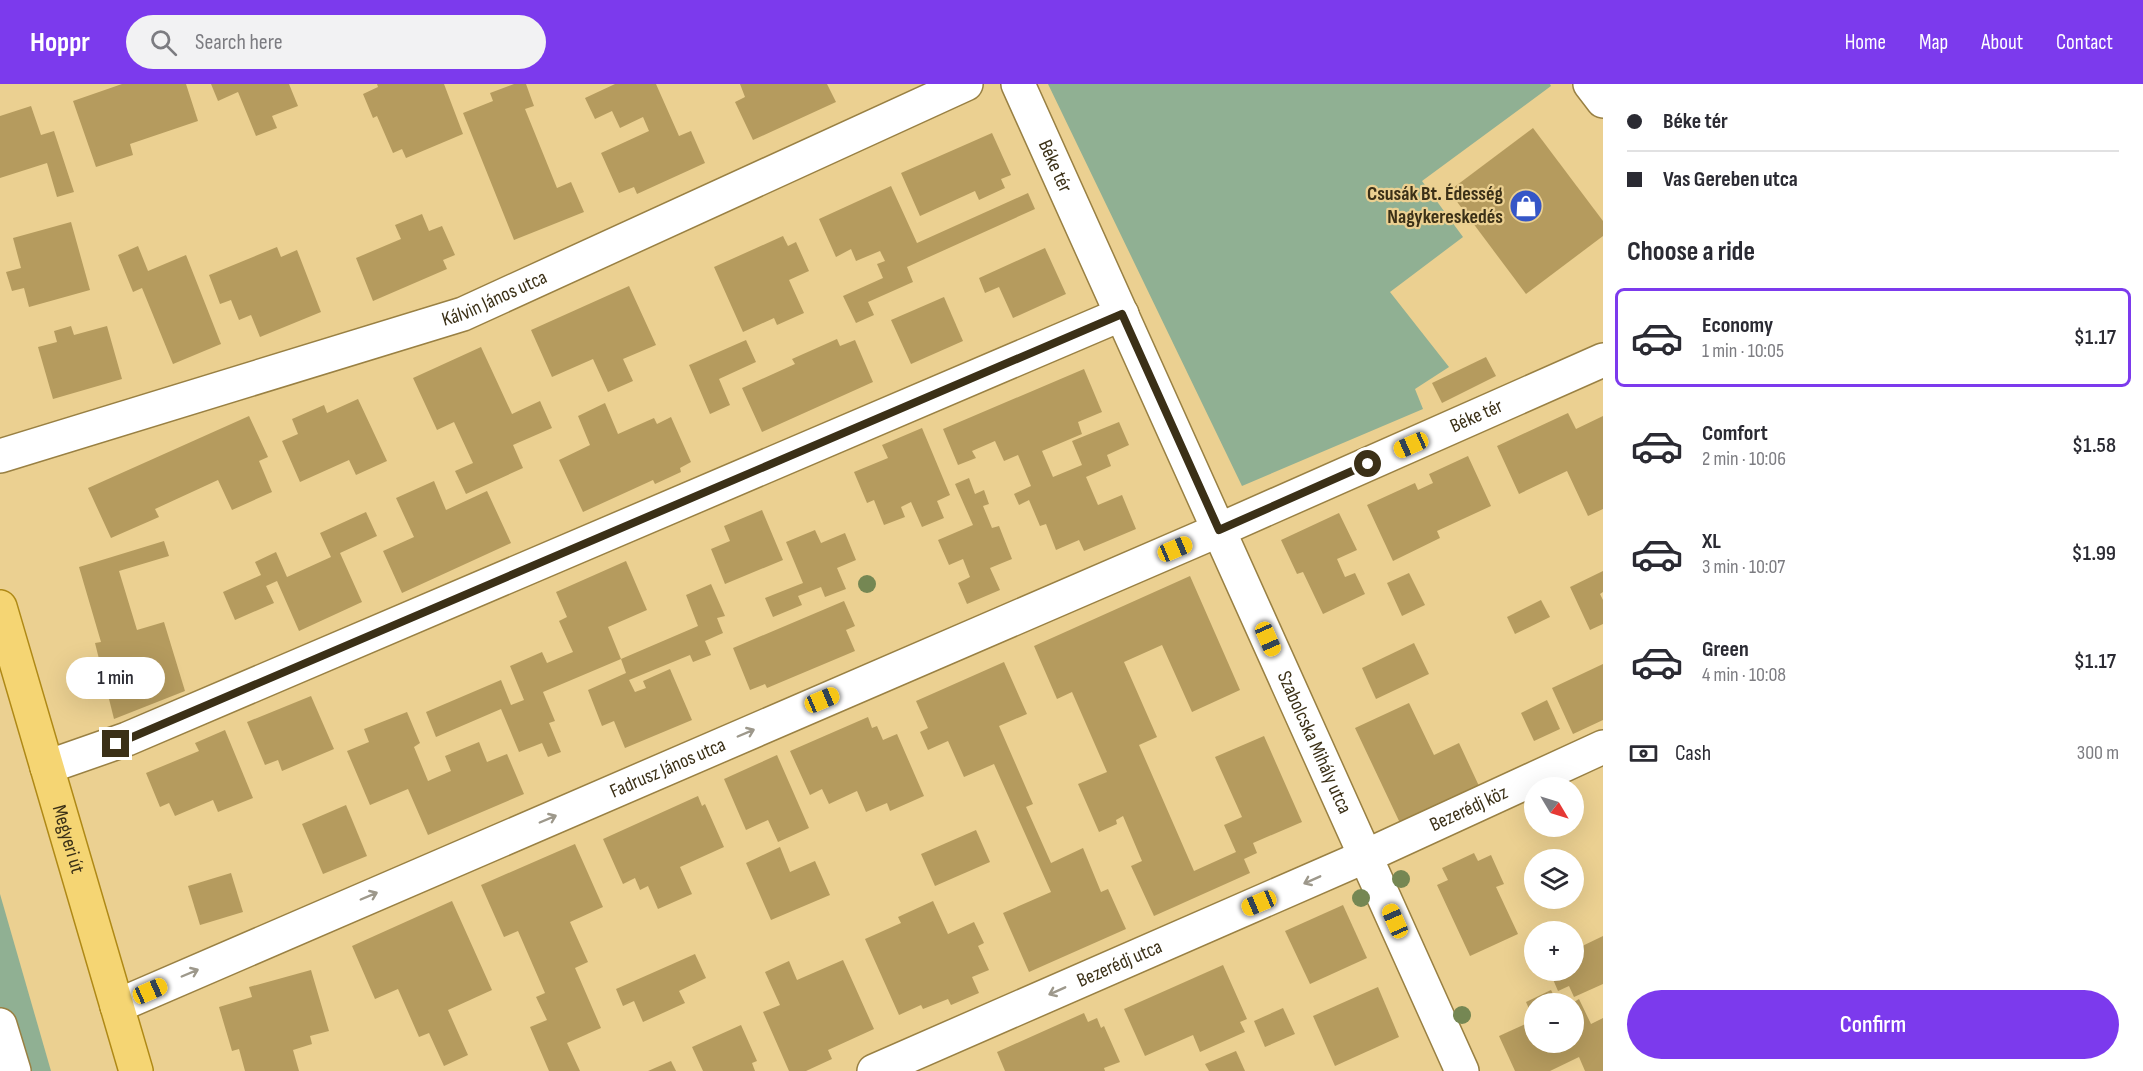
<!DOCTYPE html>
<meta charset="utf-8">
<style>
body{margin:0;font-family:"Sofia Sans Condensed",sans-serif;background:#f2f2f3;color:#2b2b33;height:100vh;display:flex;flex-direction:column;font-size:22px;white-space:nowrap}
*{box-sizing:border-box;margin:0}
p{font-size:20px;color:#7c7c81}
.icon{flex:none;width:33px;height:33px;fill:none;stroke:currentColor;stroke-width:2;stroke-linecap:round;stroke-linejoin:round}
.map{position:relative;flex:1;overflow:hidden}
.panel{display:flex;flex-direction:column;background:#fff;width:540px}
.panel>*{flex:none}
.banner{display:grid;align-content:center;height:132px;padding:0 24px;background:#fff}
.needle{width:39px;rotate:128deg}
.fabs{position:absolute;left:1524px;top:693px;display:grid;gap:12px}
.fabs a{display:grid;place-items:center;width:60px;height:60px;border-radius:50%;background:#fff;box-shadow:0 6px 24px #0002;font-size:30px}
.end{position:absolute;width:27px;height:27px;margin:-14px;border:8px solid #3b3017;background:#fff;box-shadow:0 0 0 3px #fff}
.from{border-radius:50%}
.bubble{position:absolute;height:42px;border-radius:21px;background:#fff;box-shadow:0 6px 24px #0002;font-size:20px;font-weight:600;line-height:42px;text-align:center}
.car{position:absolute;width:18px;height:36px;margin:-18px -9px;border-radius:8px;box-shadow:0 0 4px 2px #0007;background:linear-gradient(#f5c518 24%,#345 0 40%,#f5c518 0 76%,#345 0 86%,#f5c518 0)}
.banner b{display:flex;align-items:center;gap:21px;height:57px;font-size:22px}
.banner b+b{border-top:2px solid #e1e1e2}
.banner i{width:15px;height:15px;background:#2b2b33}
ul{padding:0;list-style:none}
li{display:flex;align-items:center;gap:18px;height:99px;margin:0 12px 9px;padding:0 12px;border:3px solid transparent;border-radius:9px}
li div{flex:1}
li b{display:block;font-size:22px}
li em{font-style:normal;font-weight:600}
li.on{border-color:#7c3aed}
li>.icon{width:54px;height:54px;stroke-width:1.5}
h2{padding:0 24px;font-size:27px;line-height:72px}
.pay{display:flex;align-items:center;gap:15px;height:66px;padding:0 24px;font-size:22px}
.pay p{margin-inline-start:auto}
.button{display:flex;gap:12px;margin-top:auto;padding:12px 24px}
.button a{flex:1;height:69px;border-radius:36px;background:#7c3aed;color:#fff;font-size:24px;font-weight:600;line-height:69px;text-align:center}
header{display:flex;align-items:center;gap:36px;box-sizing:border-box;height:84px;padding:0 30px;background:#7c3aed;color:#fff}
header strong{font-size:28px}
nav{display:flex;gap:33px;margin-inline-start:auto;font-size:21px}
.search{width:420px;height:54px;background:#f2f2f3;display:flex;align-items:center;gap:15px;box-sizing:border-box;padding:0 21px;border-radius:33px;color:#7c7c81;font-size:22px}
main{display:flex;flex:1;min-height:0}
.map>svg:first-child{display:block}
.green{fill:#90b093}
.building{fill:#b59b5e}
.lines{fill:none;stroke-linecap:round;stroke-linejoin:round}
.minor-casing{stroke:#998043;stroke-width:36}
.major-casing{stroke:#af8916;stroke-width:36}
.minor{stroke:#fff;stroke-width:33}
.major{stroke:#f5d573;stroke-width:33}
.tree{fill:#758753}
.oneway{stroke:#9d988b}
.route{stroke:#3b3017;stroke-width:8}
.labels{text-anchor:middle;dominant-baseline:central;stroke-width:4.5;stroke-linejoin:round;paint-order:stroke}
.street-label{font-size:20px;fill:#3b3017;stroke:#ebd091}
.poi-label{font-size:20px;font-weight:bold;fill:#3b3017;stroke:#ebd091;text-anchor:end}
</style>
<header>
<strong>Hoppr</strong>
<div class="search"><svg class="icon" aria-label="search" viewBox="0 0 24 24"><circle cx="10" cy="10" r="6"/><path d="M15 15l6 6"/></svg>Search here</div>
<nav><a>Home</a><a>Map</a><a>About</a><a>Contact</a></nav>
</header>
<main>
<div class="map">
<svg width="1603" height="987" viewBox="0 0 1603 987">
<rect width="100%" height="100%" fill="#ebd091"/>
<g class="green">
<polygon points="1048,0 1550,0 1551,2 1422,97 1463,153 1390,208 1449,283 1415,305 1423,325 1242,402"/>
<polygon points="0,810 51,987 0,987"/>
</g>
<g class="building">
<polygon points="122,0 186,0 198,37 130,60 133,71 96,83 73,17"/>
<polygon points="211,0 289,0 298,22 272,32 277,44 256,52 238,8 218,17"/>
<polygon points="377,0 444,0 463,50 406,74 402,65 393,69 377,32 373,34 363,10 378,3"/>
<polygon points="514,0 526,0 534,22 525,25 557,104 571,98 584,128 514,156 463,29 493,17 490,9"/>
<polygon points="615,0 656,0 679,52 691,47 705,79 637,110 634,103 619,109 601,69 649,47 643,33 620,44 612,27 595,35 585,14"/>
<polygon points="740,0 827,0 836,18 753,56 735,18 745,13"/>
<polygon points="31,22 41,51 54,47 74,108 57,113 47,79 0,94 0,32"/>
<polygon points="1533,44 1603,137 1603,152 1526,210 1449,107"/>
<polygon points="992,49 1011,91 1001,95 1005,104 979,116 975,107 920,132 901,89"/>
<polygon points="891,102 917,159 1028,109 1035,125 907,183 913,198 868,218 874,231 856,239 843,212 883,194 877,180 885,177 880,167 856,177 851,165 836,173 819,135"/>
<polygon points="422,130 429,147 442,142 455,171 443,176 447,185 373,217 356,174 401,155 395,141"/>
<polygon points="71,138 90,206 29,223 24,204 12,207 6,188 21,184 13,154"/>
<polygon points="783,152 788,162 796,158 809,187 789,196 804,229 777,241 774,234 743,248 714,183"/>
<polygon points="138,162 148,187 186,171 221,260 173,280 142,204 133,208 118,171"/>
<polygon points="277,163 281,173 297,166 321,228 260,253 251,231 239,236 231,216 220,220 209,191"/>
<polygon points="1045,164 1066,210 1013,234 999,203 985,209 979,194"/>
<polygon points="629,202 656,261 623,275 633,297 608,308 593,275 552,293 531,246"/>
<polygon points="944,213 963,257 911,280 891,236"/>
<polygon points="71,242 74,251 107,242 122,295 53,315 38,263 57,258 54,247"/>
<polygon points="837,255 840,262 855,256 873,298 762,348 742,304 795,280 792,275"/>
<polygon points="746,256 756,278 719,295 730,321 710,330 689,281"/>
<polygon points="481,263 512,330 540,317 552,344 513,361 523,384 466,410 455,387 473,379 454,338 437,346 413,294"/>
<polygon points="1486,273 1496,292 1442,319 1432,299"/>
<polygon points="1084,285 1102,328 1078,338 1082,350 1042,367 1053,393 1082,381 1072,357 1119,338 1129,361 1107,371 1111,382 1086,393 1098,421 1122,411 1136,445 1084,467 1079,456 1056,466 1046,440 1040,442 1029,416 1019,421 1014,410 1031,402 1018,371 1004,377 995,357 972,367 976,374 958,381 943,345"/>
<polygon points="358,315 387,377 356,391 349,376 300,398 282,357 298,350 292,335 324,321 327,329"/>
<polygon points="605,319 618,350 654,334 657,340 671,333 691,378 680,384 681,388 655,400 653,396 583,428 559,376 590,361 578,332"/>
<polygon points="1568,329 1576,345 1603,332 1603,425 1588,432 1567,387 1519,410 1497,362"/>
<polygon points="249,332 268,373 259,377 272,408 232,426 218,396 155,425 159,433 111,454 88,404"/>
<polygon points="922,344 950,411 937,417 944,434 922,443 911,418 901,423 905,433 884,441 874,416 867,419 854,388 888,374 882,361"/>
<polygon points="1468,372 1491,422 1437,447 1440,454 1393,477 1367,421 1415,399 1418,406 1433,399 1429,390"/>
<polygon points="969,394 975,410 984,406 989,420 983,422 992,444 999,442 1012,475 990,484 1000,506 967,520 958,499 970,493 963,475 949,481 938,456 973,441 955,400"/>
<polygon points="434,397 446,426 487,407 511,459 402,509 383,467 414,453 396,414"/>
<polygon points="762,426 783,476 725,500 711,465 730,457 724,442"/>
<polygon points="366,428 377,452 340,469 362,518 299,547 277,497 266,502 274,519 235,536 223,508 261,491 255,478 276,468 287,493 331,473 320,449"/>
<polygon points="1339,429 1357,466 1337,475 1345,493 1355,489 1365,510 1323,530 1303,488 1297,490 1281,456"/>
<polygon points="815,446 821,459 845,449 856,476 837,484 846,505 825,513 821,503 798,512 802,521 773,533 765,514 803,499 786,458"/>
<polygon points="164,457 169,472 119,487 137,546 164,538 185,607 114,635 95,559 101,558 79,483"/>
<polygon points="626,477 647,526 608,543 621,575 543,608 555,637 549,639 561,668 548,673 542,659 519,668 501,625 436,653 426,628 501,596 511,621 524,616 510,582 542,568 547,579 573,568 559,537 567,533 556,508"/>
<polygon points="1603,487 1603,508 1600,510 1603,516 1603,540 1590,546 1570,503"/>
<polygon points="1409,489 1425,521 1402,532 1387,499"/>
<polygon points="1190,492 1240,606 1192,628 1162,561 1124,578 1157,653 1139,661 1194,787 1236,768 1224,741 1242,733 1215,673 1264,652 1302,738 1253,759 1257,769 1244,775 1250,789 1154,832 1131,782 1142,777 1123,732 1116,736 1117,740 1099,748 1078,700 1107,688 1072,608 1057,615 1034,562"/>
<polygon points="711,500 725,532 717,534 723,549 705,557 711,571 693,578 690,571 629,596 635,608 646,604 643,597 670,585 692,636 625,664 614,637 602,642 588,606 626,589 621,575 698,542 686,511"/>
<polygon points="1541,516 1550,533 1515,550 1507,533"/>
<polygon points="844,517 855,542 846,546 855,567 767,604 765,600 750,606 733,564"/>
<polygon points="1414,559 1429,590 1376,615 1362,584"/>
<polygon points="1004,578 1027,630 999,642 1033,720 1026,723 1051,779 1083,764 1101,808 1108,805 1126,845 1029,888 1003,829 1051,808 994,680 964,693 948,657 928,666 920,648 928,644 916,617"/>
<polygon points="1603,580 1603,636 1573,650 1552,604"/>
<polygon points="311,612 334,665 282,687 278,676 265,681 247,638"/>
<polygon points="1547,616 1560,645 1534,657 1521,629"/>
<polygon points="1409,619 1434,671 1459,659 1479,702 1400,739 1355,644"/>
<polygon points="407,628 420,659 414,663 428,697 451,687 445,672 479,658 487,678 507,670 524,710 428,751 408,705 370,721 347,667 369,658 364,645"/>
<polygon points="868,633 872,644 877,642 883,656 897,650 924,712 890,727 887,719 866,728 857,707 829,720 822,705 810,711 790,667"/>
<polygon points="225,646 253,714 218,728 213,716 175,732 169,719 160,723 146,689 199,667 195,659"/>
<polygon points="777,671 809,744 778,758 768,736 746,746 724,695"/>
<polygon points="698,712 702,722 705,720 724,763 680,783 692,810 658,825 648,802 640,806 635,794 623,800 603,755"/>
<polygon points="346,721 367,772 323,790 302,740"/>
<polygon points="976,746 990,778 935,802 921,770"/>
<polygon points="575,760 603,823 570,838 588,878 575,884 601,944 567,959 580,987 549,987 530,943 547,936 536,913 545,909 518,847 504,853 481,801"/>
<polygon points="780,763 790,788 815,777 830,811 771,836 746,779"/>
<polygon points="1474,769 1478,777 1491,771 1504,800 1496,803 1518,850 1470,872 1437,801 1448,796 1442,784"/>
<polygon points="231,789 243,828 200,841 188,802"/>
<polygon points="452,817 492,906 448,926 468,971 444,982 429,949 419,953 398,905 375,915 352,862"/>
<polygon points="933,817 948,850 974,838 984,859 978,862 989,886 972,893 979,909 951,921 948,915 923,925 921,921 899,931 865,855 901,839 898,833"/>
<polygon points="1343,821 1367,874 1310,900 1285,847"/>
<polygon points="1603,852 1603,900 1574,913 1569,902 1558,907 1549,886 1574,886 1574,866"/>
<polygon points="695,870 706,894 679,907 685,919 643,938 634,917 623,922 616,905"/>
<polygon points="843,876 874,945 828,966 832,975 806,987 789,987 763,928 780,921 765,888 789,877 797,896"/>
<polygon points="1223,881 1247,935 1240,938 1245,948 1200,968 1193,951 1145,972 1124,925"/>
<polygon points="311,886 329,947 310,952 312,960 293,966 299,987 245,987 239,965 232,967 219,923 252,913 249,903"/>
<polygon points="1378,903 1399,953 1335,982 1313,932"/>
<polygon points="1551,906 1558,920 1534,920 1534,958 1574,958 1574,918 1579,915 1591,940 1603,934 1603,987 1585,987 1579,973 1550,987 1515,987 1499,952 1534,936 1526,918"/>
<polygon points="1283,924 1295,950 1265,963 1254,937"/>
<polygon points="1084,929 1088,938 1097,934 1101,944 1104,942 1120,978 1104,984 1105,987 1005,987 997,968"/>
<polygon points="741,941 757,977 752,979 755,987 703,987 692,963"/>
<polygon points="1236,967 1245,987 1209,987 1205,980"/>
<polygon points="671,977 676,987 648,987"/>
</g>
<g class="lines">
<defs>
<g id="minor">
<path id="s1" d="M1018,0L1462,987"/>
<polyline points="1590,0 1603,17"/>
<path id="s2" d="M0,372L463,230L966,0"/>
<polyline points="47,683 127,655 1122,230"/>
<path id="s3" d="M117,922L1219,446L1603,276"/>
<polyline points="0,941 14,987"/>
<path id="s4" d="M874,987L1366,772L1603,663"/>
</g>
<g id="major">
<path id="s5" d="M0,523L136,987"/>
</g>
</defs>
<use href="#minor" class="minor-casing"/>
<use href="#major" class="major-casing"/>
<use href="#minor" class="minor"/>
<use href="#major" class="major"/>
</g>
<g class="tree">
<circle cx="867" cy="500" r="9"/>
<circle cx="1401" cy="795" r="9"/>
<circle cx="1361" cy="814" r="9"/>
<circle cx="1462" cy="931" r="9"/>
</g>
<defs><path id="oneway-shaft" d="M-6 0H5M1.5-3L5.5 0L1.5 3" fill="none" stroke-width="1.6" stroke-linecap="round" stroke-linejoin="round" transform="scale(1.5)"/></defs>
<g class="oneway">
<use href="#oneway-shaft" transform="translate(746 649) rotate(-23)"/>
<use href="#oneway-shaft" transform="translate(548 735) rotate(-23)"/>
<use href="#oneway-shaft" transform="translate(1312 796) rotate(156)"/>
<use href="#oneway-shaft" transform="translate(369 812) rotate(-23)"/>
<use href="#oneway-shaft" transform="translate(190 889) rotate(-23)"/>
<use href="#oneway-shaft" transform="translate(1057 907) rotate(156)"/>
</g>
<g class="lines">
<polyline class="route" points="116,660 1122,230 1219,446 1368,380"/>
</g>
<defs>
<symbol id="shop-disc" viewBox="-11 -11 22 22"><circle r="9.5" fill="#3556c7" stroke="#ebd091"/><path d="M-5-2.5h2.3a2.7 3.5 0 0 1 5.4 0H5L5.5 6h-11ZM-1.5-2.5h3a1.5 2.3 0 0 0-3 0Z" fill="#fff"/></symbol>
</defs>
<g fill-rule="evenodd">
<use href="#shop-disc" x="1507" y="103" width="38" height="38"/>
</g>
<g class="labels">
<g class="street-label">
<text stroke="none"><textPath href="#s1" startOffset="90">Béke tér</textPath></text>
<text stroke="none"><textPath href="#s2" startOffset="519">Kálvin János utca</textPath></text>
<text stroke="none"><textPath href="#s3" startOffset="1482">Béke tér</textPath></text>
<text stroke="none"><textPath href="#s1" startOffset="722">Szabolcska Mihály utca</textPath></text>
<text stroke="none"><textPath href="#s3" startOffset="600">Fadrusz János utca</textPath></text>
<text stroke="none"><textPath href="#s4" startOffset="650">Bezerédj köz</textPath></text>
<text stroke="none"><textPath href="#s5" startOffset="242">Megyeri út</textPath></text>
<text stroke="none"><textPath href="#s4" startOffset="268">Bezerédj utca</textPath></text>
</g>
<g class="poi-label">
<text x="1503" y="110">Csusák Bt. Édesség<tspan x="1503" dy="23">Nagykereskedés</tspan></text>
</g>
</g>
</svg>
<div class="fabs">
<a><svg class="needle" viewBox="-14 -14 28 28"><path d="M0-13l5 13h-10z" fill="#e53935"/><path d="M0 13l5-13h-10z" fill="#7c7c81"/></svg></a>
<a><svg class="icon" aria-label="layers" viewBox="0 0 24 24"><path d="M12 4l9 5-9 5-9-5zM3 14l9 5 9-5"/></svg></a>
<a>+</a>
<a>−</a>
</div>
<i class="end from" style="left:1368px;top:380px"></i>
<i class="end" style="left:116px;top:660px"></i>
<div class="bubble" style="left:66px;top:573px;width:99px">1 min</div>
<i class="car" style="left:1411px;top:361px;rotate:246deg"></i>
<i class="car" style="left:1175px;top:465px;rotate:67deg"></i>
<i class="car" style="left:1268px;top:555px;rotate:156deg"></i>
<i class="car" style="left:822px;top:616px;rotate:67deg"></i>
<i class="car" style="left:1259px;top:819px;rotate:247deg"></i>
<i class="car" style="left:1395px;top:837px;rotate:336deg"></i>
<i class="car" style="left:150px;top:907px;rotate:66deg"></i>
</div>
<section class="panel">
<div class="banner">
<b><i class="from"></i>Béke tér</b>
<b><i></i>Vas Gereben utca</b>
</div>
<h2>Choose a ride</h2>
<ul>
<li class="on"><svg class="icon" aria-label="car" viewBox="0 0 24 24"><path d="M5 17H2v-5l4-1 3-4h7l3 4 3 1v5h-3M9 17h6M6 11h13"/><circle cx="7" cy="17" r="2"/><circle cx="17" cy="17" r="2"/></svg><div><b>Economy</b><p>1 min · 10:05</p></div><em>$1.17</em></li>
<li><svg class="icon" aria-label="car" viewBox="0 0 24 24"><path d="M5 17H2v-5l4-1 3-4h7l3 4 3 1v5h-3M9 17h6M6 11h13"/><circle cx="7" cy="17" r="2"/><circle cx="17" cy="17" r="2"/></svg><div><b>Comfort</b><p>2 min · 10:06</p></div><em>$1.58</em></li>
<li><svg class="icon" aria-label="car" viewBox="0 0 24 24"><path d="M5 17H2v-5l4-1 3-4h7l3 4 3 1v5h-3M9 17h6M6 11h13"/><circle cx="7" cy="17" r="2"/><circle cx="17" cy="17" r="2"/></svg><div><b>XL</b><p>3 min · 10:07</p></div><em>$1.99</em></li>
<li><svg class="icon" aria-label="car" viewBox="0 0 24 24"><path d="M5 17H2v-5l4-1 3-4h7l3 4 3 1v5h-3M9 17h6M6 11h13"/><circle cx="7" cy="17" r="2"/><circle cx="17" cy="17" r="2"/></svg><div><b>Green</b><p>4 min · 10:08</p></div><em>$1.17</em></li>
</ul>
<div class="pay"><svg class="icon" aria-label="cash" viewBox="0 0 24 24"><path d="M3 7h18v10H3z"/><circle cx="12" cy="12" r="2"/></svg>Cash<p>300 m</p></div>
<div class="button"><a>Confirm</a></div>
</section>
</main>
